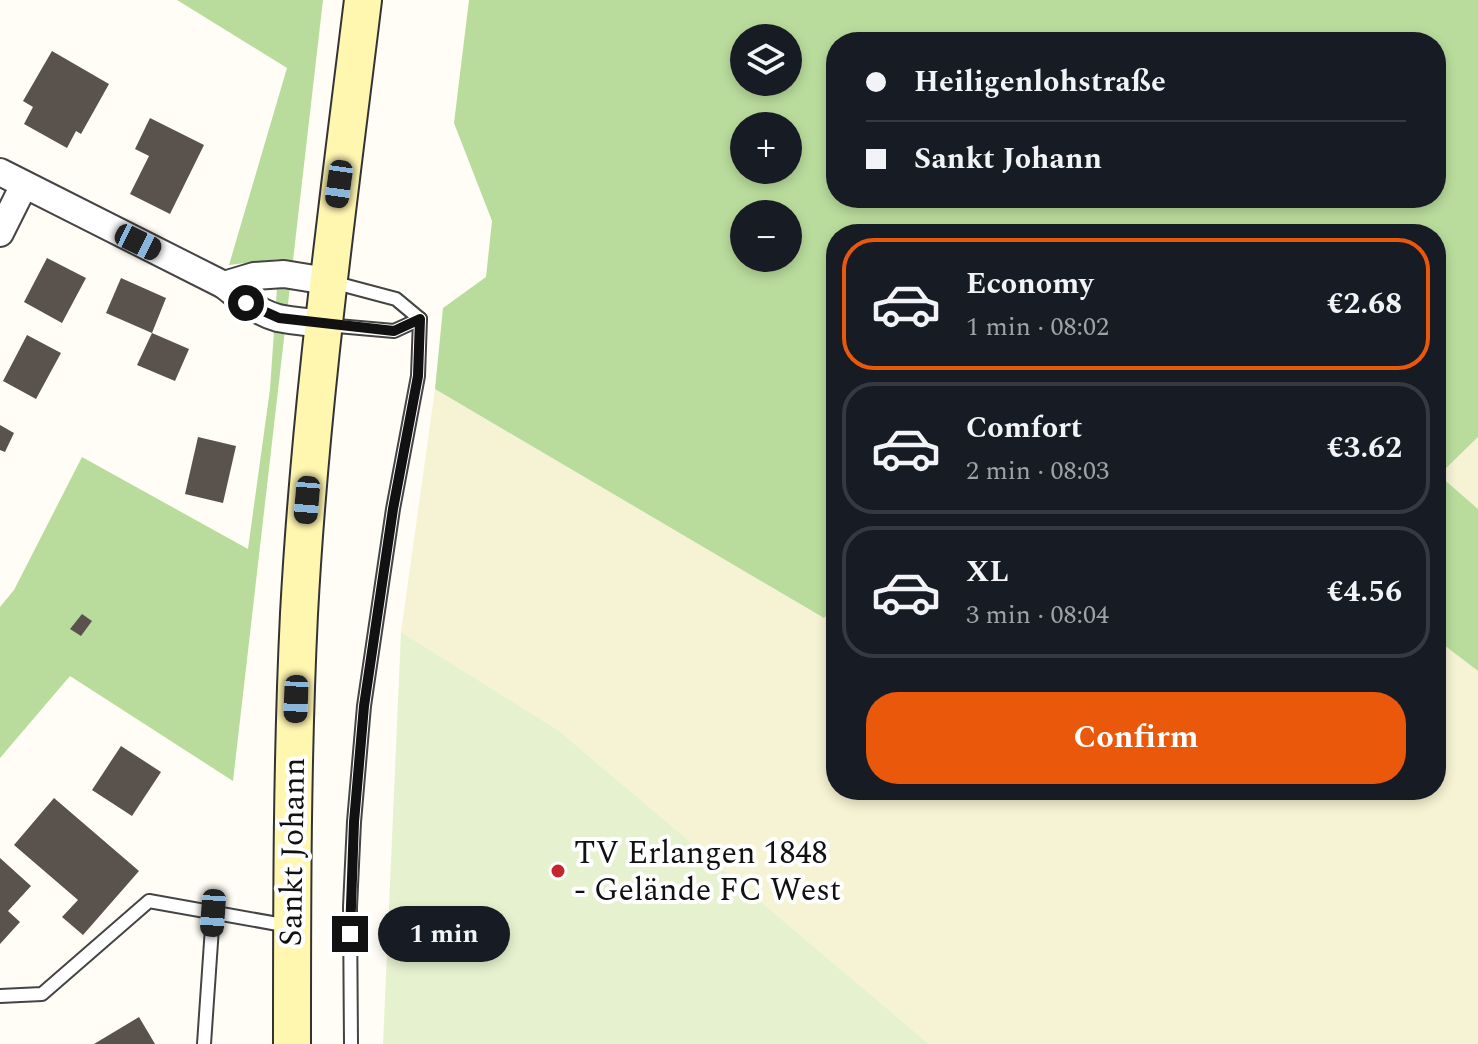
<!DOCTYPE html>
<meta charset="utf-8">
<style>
body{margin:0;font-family:Spectral,serif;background:#242831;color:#f1f3f6;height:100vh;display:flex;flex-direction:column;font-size:30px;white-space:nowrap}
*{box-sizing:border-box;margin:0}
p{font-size:26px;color:#9ea1a6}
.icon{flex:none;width:44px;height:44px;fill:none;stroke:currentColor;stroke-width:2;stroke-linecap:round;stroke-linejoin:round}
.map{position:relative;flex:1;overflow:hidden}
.sheet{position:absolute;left:826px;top:224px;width:620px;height:576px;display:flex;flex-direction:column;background:#171b24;border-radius:32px;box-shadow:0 4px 12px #0003}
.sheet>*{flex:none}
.hud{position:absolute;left:826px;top:32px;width:620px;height:176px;border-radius:32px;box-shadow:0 4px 12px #0003;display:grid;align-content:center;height:176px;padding:0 40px;background:#171b24}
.buttons{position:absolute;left:730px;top:24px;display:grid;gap:16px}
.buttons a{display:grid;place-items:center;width:72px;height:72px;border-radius:50%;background:#171b24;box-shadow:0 4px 12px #0003;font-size:40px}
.end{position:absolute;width:36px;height:36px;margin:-18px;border:10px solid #111;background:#fff;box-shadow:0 0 0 4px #fff}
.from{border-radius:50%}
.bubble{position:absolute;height:56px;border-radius:28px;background:#171b24;box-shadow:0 4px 12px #0003;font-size:26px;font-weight:700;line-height:56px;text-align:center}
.car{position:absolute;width:24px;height:48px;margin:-24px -12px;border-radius:10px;box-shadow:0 0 6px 2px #0007;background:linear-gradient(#222 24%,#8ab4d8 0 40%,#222 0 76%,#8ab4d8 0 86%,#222 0)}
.hud b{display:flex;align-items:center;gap:28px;height:76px;font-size:30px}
.hud b+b{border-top:2px solid #363941}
.hud i{width:20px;height:20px;background:#f1f3f6}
ul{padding:14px 0 0;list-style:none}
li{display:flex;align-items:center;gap:24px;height:132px;margin:0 16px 12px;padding:0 24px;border:4px solid #363941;border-radius:32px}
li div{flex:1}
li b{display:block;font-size:30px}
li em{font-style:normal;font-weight:700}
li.active{border-color:#ea580c}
li>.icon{width:72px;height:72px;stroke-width:1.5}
.action{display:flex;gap:16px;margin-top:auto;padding:16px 40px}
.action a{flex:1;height:92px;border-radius:32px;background:#ea580c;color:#fff;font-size:32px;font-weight:700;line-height:92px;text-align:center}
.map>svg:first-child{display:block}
.farmland{fill:#f6f3d4}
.forest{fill:#b9dc9c;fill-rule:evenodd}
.pitch{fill:#e6f2cf}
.building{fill:#5a524d}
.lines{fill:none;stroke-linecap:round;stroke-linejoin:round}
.service-casing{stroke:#444;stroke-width:16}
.minor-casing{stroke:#444;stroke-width:30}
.secondary-casing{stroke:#333;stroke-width:40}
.service{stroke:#fff;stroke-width:12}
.minor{stroke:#fff;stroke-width:26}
.secondary{stroke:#fff6b0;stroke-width:36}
.route{stroke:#111;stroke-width:10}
.poi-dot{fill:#c4262e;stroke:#fff;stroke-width:3}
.labels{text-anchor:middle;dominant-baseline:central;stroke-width:8;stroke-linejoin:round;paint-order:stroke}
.street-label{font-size:32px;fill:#111;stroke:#fff}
.poi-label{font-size:32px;fill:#111;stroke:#fff;text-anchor:start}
</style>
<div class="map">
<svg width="1478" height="1044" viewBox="0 0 1478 1044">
<rect width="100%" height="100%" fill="#fffdf5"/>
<g class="farmland">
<polygon points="435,389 823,617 836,606 836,790 1436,790 1436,639 1478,671 1478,1044 929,1044 558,730 401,632"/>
<polygon points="1478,437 1478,509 1439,475"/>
</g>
<g class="forest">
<polygon points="177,0 323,0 233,781 70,676 0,758 0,607 14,590 82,457 248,549 270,389 279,259 229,265 287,68"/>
<path d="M469,0H1478V437L1439,475L1478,509V671L1436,639V234H836V606L824,618L435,389L443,308L486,277L492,221L454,123ZM744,38H788V82H744ZM836,42H1436V198H836ZM744,126H788V170H744ZM744,214H788V258H744Z"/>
</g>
<polygon class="pitch" points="401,632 558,730 929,1044 383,1044"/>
<g class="building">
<polygon points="52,51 109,84 81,134 76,131 67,148 24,124 33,107 23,101"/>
<polygon points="150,118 204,145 170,214 130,194 149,156 135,149"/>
<polygon points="47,258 86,278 62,323 24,302"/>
<polygon points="121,278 166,298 152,333 106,313"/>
<polygon points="152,333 189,349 175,381 137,365"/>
<polygon points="27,335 61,353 36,399 3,381"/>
<polygon points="0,425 14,433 5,452 0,450"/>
<polygon points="198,437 236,446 223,503 185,494"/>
<polygon points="82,614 92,621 81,636 70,629"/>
<polygon points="121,746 161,772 132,816 92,790"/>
<polygon points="54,798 139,871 83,935 62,917 78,900 14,845"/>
<polygon points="0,858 31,886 8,911 20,922 0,944"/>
<polygon points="139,1017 155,1044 94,1044"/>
</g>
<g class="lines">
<defs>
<g id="service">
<polyline points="332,282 396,299 420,319"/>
<polyline points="326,325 394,331 420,319"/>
<polyline points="0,996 42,994 149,901 289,926"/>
<polyline points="204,1044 213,913"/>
<polyline points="351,1044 350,907 354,822 364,706 393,509 418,376 420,319"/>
</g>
<g id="minor">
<path d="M0,172L224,285C240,298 257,312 278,318C293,321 308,322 323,324"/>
<polyline points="0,233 24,185"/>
<polyline points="224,285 254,276 284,274 327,281"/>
</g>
<path id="secondary" d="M292,1044C292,901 292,757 299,614C310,408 338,205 363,0"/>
</defs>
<use href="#service" class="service-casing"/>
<use href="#minor" class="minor-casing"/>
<use href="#secondary" class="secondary-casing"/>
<use href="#service" class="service"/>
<use href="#minor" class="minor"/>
<use href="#secondary" class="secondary"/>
</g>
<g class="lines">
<polyline class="route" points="246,303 279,318 394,331 420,319 418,376 393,509 364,706 354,822 350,934"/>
</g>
<circle class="poi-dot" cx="558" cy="871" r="8"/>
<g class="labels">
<g class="street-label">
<text transform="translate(293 852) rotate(-89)">Sankt Johann</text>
</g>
<g class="poi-label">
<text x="574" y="853">TV Erlangen 1848<tspan x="574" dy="37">- Gelände FC West</tspan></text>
</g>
</g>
</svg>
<div class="buttons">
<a><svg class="icon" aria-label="layers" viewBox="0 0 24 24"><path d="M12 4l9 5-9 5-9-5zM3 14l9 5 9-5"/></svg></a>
<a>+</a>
<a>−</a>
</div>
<i class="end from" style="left:246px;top:303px"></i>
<i class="end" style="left:350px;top:934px"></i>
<div class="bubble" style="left:378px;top:906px;width:132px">1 min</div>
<i class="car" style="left:339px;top:184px;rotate:188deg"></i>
<i class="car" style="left:138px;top:242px;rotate:116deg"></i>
<i class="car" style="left:307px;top:500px;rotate:185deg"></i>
<i class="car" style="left:296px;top:699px;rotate:182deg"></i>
<i class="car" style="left:213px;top:913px;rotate:184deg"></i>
<div class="hud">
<b><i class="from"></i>Heiligenlohstraße</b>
<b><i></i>Sankt Johann</b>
</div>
<section class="sheet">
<ul>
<li class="active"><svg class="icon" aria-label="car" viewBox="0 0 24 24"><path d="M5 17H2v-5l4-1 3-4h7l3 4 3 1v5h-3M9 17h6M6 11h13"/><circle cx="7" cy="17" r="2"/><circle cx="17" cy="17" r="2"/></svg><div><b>Economy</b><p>1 min · 08:02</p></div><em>€2.68</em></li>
<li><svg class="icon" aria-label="car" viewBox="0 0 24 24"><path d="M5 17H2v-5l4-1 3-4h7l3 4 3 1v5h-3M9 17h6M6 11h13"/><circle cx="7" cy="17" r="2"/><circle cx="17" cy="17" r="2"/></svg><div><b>Comfort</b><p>2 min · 08:03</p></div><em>€3.62</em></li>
<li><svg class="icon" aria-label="car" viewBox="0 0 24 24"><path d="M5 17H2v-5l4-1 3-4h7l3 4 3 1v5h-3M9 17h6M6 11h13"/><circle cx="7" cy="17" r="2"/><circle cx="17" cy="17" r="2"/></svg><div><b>XL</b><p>3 min · 08:04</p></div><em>€4.56</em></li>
</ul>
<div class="action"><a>Confirm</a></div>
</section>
</div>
